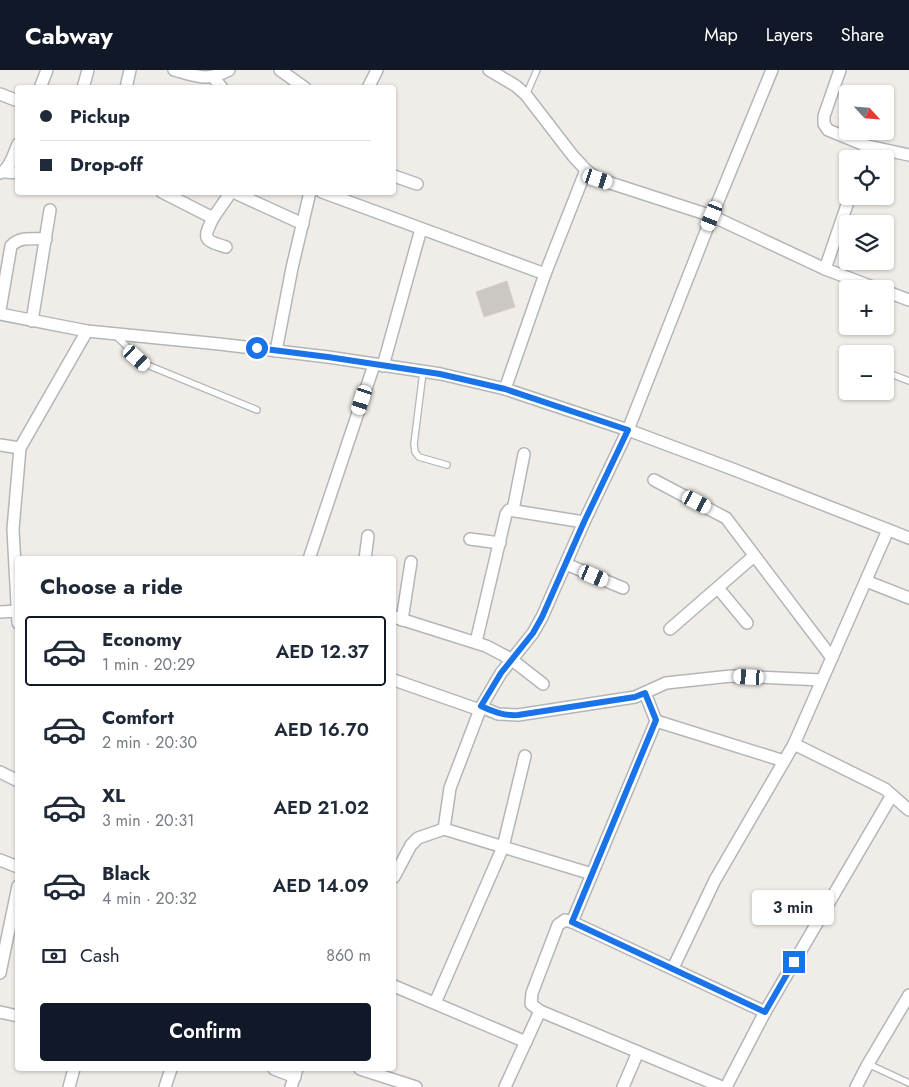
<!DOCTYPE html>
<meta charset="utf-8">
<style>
body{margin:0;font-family:Jost,sans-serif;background:#f2f2f3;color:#1f2937;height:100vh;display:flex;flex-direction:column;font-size:19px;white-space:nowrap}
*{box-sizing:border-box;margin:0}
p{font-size:16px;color:#747a83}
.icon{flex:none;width:28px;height:28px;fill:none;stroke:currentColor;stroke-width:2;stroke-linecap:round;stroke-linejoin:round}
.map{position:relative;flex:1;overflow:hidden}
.details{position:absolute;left:15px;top:486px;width:381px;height:515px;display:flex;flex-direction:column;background:#fff;border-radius:5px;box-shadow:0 1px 4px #0004}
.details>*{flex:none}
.top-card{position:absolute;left:15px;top:15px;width:381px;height:110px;border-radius:5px;box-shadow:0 1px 4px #0004;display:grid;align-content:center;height:110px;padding:0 25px;background:#fff}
.needle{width:32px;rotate:116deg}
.controls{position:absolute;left:839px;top:15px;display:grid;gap:10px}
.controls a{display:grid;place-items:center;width:55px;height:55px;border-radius:5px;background:#fff;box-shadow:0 1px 4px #0004;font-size:25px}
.end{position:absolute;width:22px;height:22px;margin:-11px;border:6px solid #1a73e8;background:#fff;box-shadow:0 0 0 2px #fff}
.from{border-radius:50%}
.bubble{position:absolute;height:35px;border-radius:5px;background:#fff;box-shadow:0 1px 4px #0004;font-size:16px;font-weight:600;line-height:35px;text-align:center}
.car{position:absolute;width:15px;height:30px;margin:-15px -8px;border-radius:6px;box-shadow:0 0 4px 1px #0007;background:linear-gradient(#fff 24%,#345 0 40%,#fff 0 76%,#345 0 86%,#fff 0)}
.top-card b{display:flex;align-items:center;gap:18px;height:48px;font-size:19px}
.top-card b+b{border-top:1px solid #e0e1e3}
.top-card i{width:12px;height:12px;background:#1f2937}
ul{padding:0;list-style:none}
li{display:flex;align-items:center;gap:15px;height:70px;margin:0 10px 8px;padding:0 15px;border:2px solid transparent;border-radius:5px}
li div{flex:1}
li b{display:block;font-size:19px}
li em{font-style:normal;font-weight:600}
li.on{border-color:#111827}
li>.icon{width:45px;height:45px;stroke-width:1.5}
h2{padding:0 25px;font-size:22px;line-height:60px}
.pay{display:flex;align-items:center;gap:12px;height:55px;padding:0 25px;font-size:19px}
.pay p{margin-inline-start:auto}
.action{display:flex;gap:10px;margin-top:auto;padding:10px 25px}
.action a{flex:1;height:58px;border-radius:5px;background:#111827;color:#fff;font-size:20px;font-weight:600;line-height:58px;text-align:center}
header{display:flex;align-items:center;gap:30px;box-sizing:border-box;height:70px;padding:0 25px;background:#111827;color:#fff}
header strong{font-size:24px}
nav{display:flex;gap:28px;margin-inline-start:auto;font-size:18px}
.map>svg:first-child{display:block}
.building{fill:#cbc8c4;stroke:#d4cec7}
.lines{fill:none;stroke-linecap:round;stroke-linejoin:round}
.lane-casing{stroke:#b3b6b9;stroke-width:8}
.street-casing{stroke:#b3b6b9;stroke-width:14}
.lane{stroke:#fff;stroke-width:5.5}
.street{stroke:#fff;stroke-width:11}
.route{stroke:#1a73e8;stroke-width:6}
</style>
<header>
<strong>Cabway</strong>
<nav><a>Map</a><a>Layers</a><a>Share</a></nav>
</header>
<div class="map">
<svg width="909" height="1017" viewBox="0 0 909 1017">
<rect width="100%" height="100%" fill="#f0ede8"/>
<polygon class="building" points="507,211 515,237 484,247 476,222"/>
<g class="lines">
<defs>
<g id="lane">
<polyline points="526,25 537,0"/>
<polyline points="116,266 145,294 257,340"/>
<polyline points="423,302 414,374 415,382 419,387 447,395"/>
<polyline points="886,302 909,311"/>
<polyline points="868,994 909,1013"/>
</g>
<g id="street">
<path d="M174,0C197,6 206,12 229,0"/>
<polyline points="280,0 305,18"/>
<polyline points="489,0 516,16 526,25 573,86 586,100 598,109 712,146 825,199 878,219"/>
<polyline points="840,0 824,46 824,54 828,60 867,76 909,85"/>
<polyline points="213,7 222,18"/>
<polyline points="40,18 47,0"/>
<polyline points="83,18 88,0"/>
<polyline points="126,18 130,0"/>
<polyline points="368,18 377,0"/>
<polyline points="0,24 18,31"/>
<polyline points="863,89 867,76"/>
<polyline points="5,102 18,103"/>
<path d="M0,103C10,100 14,83 18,74"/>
<polyline points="394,106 417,114"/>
<polyline points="162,122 213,148 231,122"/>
<polyline points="233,122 303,154"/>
<polyline points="322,122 545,204"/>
<path d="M213,148C203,169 203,170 226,177"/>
<polyline points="825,199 850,126"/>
<polyline points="885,221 909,230"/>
<path d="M0,240L11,176C20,166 33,169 46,169"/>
<polyline points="0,244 87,261 219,274 328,287 441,304 505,319 628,360 735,400 909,468"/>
<polyline points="32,251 50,140"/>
<polyline points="276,281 292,198 310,122"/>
<polyline points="383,296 421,159"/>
<polyline points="505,319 545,204 586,100"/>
<polyline points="0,375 20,378"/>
<polyline points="654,410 726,448 832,588"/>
<polyline points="513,440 524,384"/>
<polyline points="470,469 500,473"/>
<polyline points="309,489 374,295"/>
<polyline points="365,489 368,466"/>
<polyline points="566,494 623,518"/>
<polyline points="866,511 909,528"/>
<polyline points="718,518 747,553"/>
<polyline points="0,542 17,541"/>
<polyline points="394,547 486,576 511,589 543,614"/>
<polyline points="402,550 411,492"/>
<polyline points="18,553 13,459 20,378 87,261"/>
<polyline points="670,559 754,486"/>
<polyline points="476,572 506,444 509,440 584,452"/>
<polyline points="394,610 480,640"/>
<polyline points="645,623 656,651 572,852 765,942"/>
<polyline points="481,637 498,644 518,645 635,627 666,613 731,606 822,610"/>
<polyline points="656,651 784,691"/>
<polyline points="794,674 885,719 909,740"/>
<polyline points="0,702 18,711"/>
<polyline points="0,790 18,797"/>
<polyline points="592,804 444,759 450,718 481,637 501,603 533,563 542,547 584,452 628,360 712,146 772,0"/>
<polyline points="394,807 411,775 418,768 444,759"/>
<polyline points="673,898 715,810 794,674 888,460"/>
<polyline points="0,903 18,816"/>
<polyline points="394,916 526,972"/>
<polyline points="435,933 503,777 525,686"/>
<polyline points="540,941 531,934 532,923 558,855 565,850 572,852"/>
<polyline points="0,942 18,946"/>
<polyline points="274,999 295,1007"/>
<polyline points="360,999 416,1017"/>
<polyline points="69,1017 74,999"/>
<polyline points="165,1017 171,999"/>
<polyline points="291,1017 297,999"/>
<polyline points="505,1017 540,941 722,1017"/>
<polyline points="623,1017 638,982"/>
<polyline points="726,1017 765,942 892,725"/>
<polyline points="856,1017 868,994 909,925"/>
</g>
</defs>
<use href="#lane" class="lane-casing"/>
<use href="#street" class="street-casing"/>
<use href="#lane" class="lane"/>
<use href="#street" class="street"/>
</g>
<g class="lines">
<path class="route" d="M257,278L328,287L440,304L505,319L628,360L584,452L542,547L533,563L501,603L481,636C494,642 504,646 518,645L635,627L645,623L656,650L572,852L765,942L794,892"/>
</g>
</svg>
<div class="controls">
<a><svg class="needle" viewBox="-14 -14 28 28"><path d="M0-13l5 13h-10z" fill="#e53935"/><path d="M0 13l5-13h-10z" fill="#747a83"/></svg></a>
<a><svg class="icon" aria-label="locate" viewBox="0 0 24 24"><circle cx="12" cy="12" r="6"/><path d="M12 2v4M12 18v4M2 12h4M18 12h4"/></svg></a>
<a><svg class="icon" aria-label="layers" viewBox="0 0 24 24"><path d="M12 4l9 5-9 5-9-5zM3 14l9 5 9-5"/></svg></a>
<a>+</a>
<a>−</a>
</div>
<i class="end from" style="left:257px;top:278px"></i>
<i class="end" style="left:794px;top:892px"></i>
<div class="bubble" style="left:752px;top:820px;width:82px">3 min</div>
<i class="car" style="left:598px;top:109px;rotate:108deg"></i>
<i class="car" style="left:712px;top:146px;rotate:202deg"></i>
<i class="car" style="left:137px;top:288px;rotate:132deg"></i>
<i class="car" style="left:362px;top:330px;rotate:198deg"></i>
<i class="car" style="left:697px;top:432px;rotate:117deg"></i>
<i class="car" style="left:594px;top:506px;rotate:113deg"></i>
<i class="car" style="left:749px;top:607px;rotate:273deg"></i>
<div class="top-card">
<b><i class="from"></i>Pickup</b>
<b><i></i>Drop-off</b>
</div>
<section class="details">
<h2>Choose a ride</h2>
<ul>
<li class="on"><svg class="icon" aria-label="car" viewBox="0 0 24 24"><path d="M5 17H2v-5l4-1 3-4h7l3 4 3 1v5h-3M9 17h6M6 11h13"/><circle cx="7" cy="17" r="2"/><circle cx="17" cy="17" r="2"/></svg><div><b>Economy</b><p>1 min · 20:29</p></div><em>AED 12.37</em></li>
<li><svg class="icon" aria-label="car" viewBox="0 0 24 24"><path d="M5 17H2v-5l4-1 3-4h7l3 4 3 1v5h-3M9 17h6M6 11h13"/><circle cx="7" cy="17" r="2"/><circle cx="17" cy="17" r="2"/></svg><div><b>Comfort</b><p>2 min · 20:30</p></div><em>AED 16.70</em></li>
<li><svg class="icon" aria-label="car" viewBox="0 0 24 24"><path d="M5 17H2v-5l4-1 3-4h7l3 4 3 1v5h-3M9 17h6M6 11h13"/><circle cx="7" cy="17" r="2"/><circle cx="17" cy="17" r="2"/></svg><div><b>XL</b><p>3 min · 20:31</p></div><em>AED 21.02</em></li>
<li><svg class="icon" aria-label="car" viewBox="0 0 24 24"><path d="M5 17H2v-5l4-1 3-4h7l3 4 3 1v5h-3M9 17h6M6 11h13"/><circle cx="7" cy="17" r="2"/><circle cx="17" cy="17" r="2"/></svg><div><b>Black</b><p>4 min · 20:32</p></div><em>AED 14.09</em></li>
</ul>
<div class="pay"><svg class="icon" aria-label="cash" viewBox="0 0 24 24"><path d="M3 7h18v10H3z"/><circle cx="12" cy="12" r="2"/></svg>Cash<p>860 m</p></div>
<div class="action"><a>Confirm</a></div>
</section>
</div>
